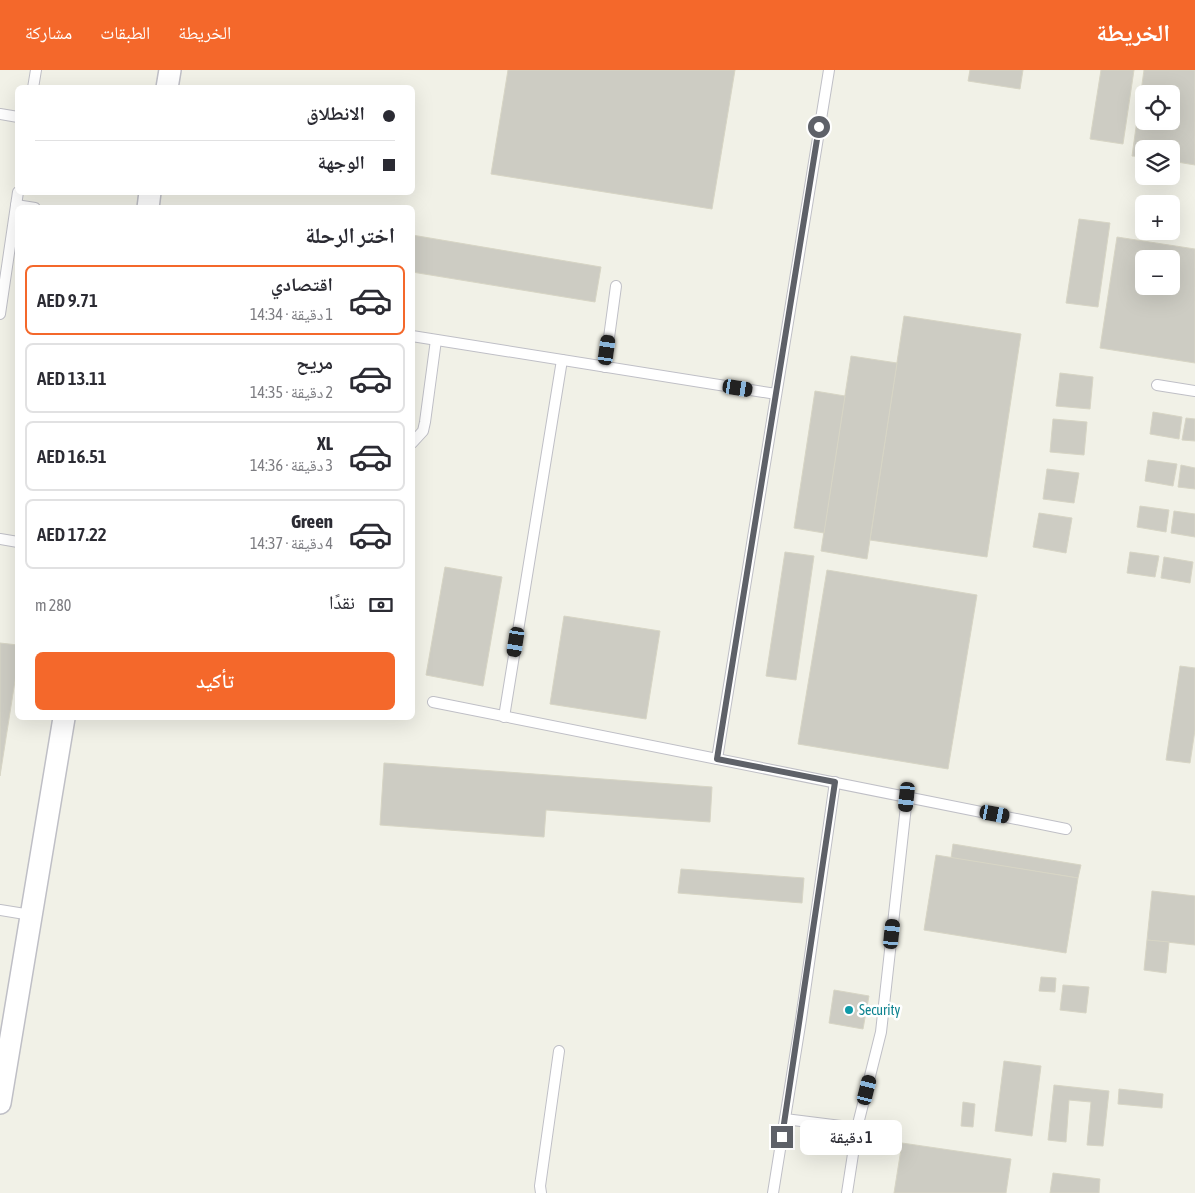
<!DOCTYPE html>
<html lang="ar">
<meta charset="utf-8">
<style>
body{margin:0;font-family:"Asap Condensed","Noto Naskh Arabic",sans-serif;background:#f7f7f7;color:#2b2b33;direction:rtl;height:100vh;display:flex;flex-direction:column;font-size:19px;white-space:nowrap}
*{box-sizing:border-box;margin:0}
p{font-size:16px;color:#7c7c81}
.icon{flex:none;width:28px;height:28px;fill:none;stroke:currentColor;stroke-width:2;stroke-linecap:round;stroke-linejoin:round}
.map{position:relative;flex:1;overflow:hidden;direction:ltr}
.drawer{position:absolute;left:15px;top:135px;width:400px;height:515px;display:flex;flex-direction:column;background:#fff;border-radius:8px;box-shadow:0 5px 20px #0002;direction:rtl}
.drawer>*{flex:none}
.banner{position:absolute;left:15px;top:15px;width:400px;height:110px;border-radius:8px;box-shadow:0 5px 20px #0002;direction:rtl;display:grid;align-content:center;height:110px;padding:0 20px;background:#fff}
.controls{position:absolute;left:1135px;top:15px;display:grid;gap:10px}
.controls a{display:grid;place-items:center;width:45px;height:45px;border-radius:8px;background:#fff;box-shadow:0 5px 20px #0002;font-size:25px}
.end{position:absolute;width:22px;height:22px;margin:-11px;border:6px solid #5e6168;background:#fff;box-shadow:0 0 0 2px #fff}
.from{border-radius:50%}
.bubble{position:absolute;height:35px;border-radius:8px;background:#fff;box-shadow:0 5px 20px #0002;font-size:16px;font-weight:600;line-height:35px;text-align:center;direction:rtl}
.car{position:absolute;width:15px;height:30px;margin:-15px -8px;border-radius:6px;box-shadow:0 0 4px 1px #0007;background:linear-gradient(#222 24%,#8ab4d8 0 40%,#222 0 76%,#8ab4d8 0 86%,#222 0)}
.banner b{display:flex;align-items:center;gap:18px;height:48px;font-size:19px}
.banner b+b{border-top:1px solid #e1e1e2}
.banner i{width:12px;height:12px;background:#2b2b33}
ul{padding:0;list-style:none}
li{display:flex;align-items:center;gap:15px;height:70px;margin:0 10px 8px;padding:0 10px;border:2px solid #e1e1e2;border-radius:8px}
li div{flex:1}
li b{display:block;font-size:19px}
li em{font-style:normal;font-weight:600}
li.current{border-color:#f4682b}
li>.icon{width:45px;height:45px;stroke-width:1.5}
h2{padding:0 20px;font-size:22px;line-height:60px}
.pay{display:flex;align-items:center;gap:12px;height:55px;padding:0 20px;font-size:19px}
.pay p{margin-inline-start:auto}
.cta{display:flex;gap:10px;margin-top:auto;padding:10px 20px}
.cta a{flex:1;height:58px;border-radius:8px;background:#f4682b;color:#fff;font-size:20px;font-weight:600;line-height:58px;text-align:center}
header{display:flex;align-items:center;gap:30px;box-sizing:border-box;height:70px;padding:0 25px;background:#f4682b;color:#fff}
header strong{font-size:24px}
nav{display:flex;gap:28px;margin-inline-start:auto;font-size:18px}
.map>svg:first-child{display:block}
.building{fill:#cdccc3;stroke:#d7d5c5;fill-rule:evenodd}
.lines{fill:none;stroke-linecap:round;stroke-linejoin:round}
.service-casing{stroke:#bfbfc6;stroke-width:12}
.minor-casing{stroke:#bfbfc6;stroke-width:24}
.service{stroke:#fff;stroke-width:10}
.minor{stroke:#fff;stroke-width:21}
.route{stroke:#5e6168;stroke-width:6}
.culture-dot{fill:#0f9aa8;stroke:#fff;stroke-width:2}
.labels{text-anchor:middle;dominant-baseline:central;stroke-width:5;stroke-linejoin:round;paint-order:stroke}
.culture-label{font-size:14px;fill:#0d838f;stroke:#fff;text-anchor:start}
</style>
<header>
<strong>الخريطة</strong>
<nav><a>الخريطة</a><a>الطبقات</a><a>مشاركة</a></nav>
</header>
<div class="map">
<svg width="1195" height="1123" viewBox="0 0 1195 1123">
<rect width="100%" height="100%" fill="#f1f1e7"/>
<g class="building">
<polygon points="508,0 735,0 712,139 491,104"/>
<polygon points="970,0 1023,0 1020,19 968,11"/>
<polygon points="1101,0 1134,0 1123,74 1090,69"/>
<path d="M1144,0H1195V95L1171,91V79H1144V87L1132,86ZM1144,24H1171V51H1144Z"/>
<polygon points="1079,149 1110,153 1098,237 1066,233"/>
<polygon points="412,165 601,197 595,232 412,202"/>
<path d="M1117,167L1195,179V293L1100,278ZM1144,189H1171V216H1144Z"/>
<polygon points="904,246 1021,264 987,487 870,470"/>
<polygon points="851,286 897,293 867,489 821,481"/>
<polygon points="1060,303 1093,307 1090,339 1056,336"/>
<polygon points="815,321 845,326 824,463 794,458"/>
<polygon points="1153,342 1182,347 1179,369 1150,364"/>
<polygon points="1186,348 1195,349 1195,371 1182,370"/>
<polygon points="1053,349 1087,352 1084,385 1050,382"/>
<polygon points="1148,390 1177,394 1173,416 1145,411"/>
<polygon points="1181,395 1195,398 1195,419 1178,417"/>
<polygon points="1047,399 1079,403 1074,433 1043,429"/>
<polygon points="1140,436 1169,440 1166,462 1137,457"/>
<polygon points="1174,441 1195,444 1195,467 1171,463"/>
<polygon points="1039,443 1072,448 1066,483 1033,477"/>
<polygon points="785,482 814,486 796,610 766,606"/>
<polygon points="1130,482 1159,486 1155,507 1127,503"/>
<polygon points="1164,487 1193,492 1190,513 1161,508"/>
<polygon points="445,497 502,507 483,616 426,605"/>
<polygon points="827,500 977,525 948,699 798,674"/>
<polygon points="564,546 660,561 646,649 550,634"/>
<polygon points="0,573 18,575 18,592 0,706"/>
<polygon points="1180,596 1195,598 1195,660 1190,693 1166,690"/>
<polygon points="384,693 712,717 710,752 546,740 544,767 380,755"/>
<polygon points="953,774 1081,795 1078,808 951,788"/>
<polygon points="936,785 1078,808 1066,883 924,860"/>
<polygon points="681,799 804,808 802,833 678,823"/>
<polygon points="1152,821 1195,826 1195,875 1147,870"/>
<polygon points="1147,870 1169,872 1166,903 1144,900"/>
<polygon points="1041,907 1056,908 1055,922 1039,921"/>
<polygon points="1063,915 1089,917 1086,943 1060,940"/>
<polygon points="834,920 869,926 863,959 829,953"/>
<polygon points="1004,991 1041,996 1032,1066 995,1061"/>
<polygon points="1054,1015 1109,1021 1103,1076 1087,1075 1091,1032 1069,1030 1066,1072 1048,1070"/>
<polygon points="1119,1019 1163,1024 1162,1038 1118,1034"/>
<polygon points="963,1032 975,1034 973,1057 961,1056"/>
<polygon points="902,1073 1011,1089 1006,1123 894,1123"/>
<polygon points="1053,1103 1100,1109 1099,1123 1050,1123"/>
</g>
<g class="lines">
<defs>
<g id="service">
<polyline points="33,18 36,0"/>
<polyline points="0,44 18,47"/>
<polyline points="16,135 35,138"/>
<polyline points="0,244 18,122"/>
<polyline points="412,266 776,324"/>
<polyline points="605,297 616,216"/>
<polyline points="1157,315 1195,321"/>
<polyline points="412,373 423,361 425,352 436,270"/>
<polyline points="0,469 18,472"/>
<polyline points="433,632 1066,759"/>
<polyline points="504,647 562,290"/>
<polyline points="717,689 829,0"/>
<polyline points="0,840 31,845"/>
<polyline points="785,1049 857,1058"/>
<polyline points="541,1123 540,1116 559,981"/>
<polyline points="773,1123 801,949 835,712"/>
<polyline points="847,1123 857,1058 881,962 907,727"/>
</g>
<g id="minor">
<polyline points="167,18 170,0"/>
<polyline points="148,138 150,122"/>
<polyline points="0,1033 64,648"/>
</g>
</defs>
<use href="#service" class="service-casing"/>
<use href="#minor" class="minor-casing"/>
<use href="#service" class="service"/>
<use href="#minor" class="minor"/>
</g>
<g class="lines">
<polyline class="route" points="782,1067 835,712 717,689 819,57"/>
</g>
<circle class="culture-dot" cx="849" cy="940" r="5"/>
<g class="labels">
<g class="culture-label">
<text x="859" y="940">Security</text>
</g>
</g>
</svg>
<div class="controls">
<a><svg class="icon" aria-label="locate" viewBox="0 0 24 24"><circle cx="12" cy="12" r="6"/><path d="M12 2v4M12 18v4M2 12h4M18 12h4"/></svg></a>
<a><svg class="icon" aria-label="layers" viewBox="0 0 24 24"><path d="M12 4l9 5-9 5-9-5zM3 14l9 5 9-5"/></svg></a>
<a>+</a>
<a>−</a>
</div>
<i class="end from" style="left:819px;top:57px"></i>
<i class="end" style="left:782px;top:1067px"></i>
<div class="bubble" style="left:800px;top:1050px;width:102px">1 دقيقة</div>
<i class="car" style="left:607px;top:280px;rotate:8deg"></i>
<i class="car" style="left:738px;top:318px;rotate:99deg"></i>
<i class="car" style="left:516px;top:572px;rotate:189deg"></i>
<i class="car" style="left:907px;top:727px;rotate:186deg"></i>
<i class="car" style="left:995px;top:744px;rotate:101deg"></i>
<i class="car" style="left:892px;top:864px;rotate:6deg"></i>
<i class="car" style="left:867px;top:1020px;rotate:14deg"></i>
<div class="banner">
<b><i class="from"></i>الانطلاق</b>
<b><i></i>الوجهة</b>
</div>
<section class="drawer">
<h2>اختر الرحلة</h2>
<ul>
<li class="current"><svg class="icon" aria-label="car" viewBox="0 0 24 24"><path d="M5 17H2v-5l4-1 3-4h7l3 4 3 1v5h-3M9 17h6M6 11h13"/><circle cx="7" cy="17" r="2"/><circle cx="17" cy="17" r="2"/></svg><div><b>اقتصادي</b><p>1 دقيقة · 14:34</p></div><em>AED 9.71</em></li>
<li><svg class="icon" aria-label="car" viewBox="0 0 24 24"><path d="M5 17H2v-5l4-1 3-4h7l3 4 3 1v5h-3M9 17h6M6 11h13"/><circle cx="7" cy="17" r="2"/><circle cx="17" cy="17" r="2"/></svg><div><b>مريح</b><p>2 دقيقة · 14:35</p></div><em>AED 13.11</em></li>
<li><svg class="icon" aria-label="car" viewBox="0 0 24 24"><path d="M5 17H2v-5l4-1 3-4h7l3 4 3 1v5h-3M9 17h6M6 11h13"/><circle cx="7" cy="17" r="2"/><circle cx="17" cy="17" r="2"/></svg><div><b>XL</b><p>3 دقيقة · 14:36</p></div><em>AED 16.51</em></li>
<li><svg class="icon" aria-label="car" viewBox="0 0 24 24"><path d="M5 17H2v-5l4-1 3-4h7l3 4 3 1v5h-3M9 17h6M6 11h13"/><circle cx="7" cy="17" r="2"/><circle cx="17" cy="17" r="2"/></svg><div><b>Green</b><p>4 دقيقة · 14:37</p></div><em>AED 17.22</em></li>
</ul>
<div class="pay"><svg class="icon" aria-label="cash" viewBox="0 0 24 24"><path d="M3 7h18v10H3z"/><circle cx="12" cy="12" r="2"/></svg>نقدًا<p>280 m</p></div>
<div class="cta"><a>تأكيد</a></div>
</section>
</div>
